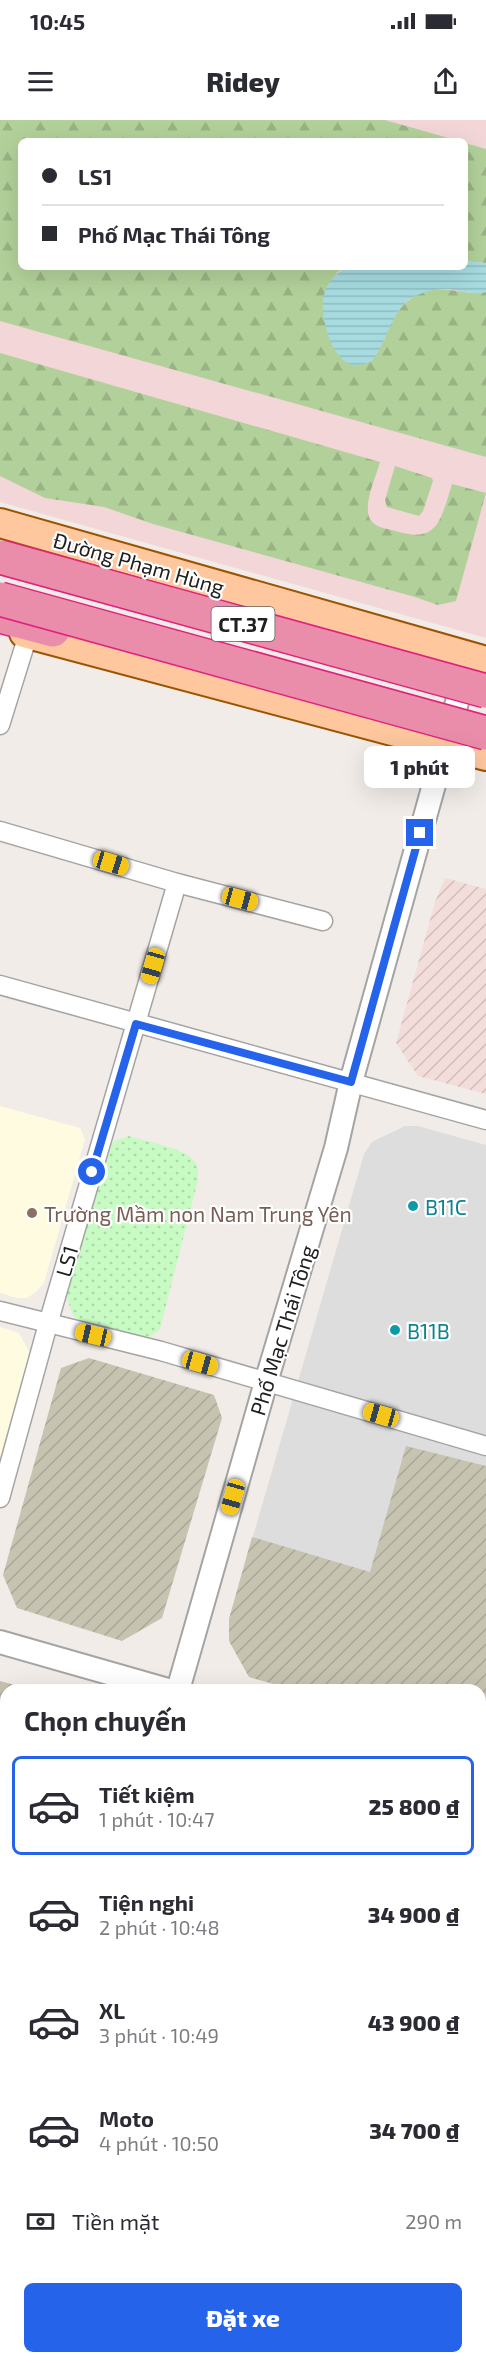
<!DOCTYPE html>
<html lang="vi">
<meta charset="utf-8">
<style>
body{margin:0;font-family:"Exo 2",sans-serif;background:#f7f7f7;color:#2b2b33;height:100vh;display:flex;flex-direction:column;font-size:22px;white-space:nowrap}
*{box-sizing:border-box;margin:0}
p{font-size:20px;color:#7c7c81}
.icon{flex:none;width:33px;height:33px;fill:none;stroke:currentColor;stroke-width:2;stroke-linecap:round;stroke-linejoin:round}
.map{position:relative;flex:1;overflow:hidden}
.drawer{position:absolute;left:0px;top:1564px;width:486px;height:680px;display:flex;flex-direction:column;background:#fff;border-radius:18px 18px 0 0;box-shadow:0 6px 24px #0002}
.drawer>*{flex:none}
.top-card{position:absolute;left:18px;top:18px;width:450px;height:132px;border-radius:9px;box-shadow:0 6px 24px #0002;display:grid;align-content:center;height:132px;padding:0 24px;background:#fff}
.end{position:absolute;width:27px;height:27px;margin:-14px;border:8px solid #2563eb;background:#fff;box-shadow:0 0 0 3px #fff}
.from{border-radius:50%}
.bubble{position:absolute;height:42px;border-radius:9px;background:#fff;box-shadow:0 6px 24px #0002;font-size:20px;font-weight:800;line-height:42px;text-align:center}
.car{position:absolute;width:18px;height:36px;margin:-18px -9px;border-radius:8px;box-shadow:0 0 4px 2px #0007;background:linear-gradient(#f5c518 24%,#345 0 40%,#f5c518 0 76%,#345 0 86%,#f5c518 0)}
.top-card b{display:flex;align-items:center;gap:21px;height:57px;font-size:22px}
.top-card b+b{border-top:2px solid #e1e1e2}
.top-card i{width:15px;height:15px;background:#2b2b33}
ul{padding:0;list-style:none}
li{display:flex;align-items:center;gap:18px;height:99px;margin:0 12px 9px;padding:0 12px;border:3px solid transparent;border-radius:9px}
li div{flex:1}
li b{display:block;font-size:22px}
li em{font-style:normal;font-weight:800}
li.on{border-color:#2563eb}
li>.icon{width:54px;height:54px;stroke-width:1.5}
h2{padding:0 24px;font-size:27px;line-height:72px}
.pay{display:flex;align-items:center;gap:15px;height:66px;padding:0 24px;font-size:22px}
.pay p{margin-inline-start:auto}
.cta{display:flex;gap:12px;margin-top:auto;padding:12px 24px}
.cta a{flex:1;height:69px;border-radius:9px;background:#2563eb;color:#fff;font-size:24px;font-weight:800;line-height:69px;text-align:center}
.status{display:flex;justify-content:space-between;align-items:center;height:42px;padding:0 30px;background:#fff;direction:ltr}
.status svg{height:16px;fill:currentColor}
header{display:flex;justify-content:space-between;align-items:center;height:78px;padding:0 24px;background:#fff;font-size:27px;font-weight:800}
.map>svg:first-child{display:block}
.residential{fill:#dedddd}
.commercial{fill:#f2d6d8;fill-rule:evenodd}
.education{fill:#fffbe1}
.military{fill:url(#military-furrows)}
.construction{fill:url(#construction-furrows)}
.forest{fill:url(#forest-firs)}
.cemetery{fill:url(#cemetery-stones)}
.park{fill:url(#park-dots)}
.water{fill:url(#water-rules)}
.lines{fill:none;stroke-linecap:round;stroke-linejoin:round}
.minor-casing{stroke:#a4a4a4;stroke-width:21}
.tertiary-casing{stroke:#a4a4a4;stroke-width:26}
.primary-casing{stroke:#9c5300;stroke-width:32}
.motorway-casing{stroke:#e0227e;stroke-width:36}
.minor{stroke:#fff;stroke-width:18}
.tertiary{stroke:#fff;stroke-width:22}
.primary{stroke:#fec79e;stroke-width:28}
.motorway{stroke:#ea8dab;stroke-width:33}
.motorway-bridge-casing{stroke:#e0227e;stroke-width:36;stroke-linecap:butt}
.motorway-bridge{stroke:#ea8dab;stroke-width:33}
.route{stroke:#2563eb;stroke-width:8}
.culture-dot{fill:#0f9aa8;stroke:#fff;stroke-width:2}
.education-dot{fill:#8d6e63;stroke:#fff;stroke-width:2}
.labels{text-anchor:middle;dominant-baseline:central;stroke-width:4.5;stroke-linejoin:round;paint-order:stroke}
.shield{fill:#fff;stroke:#636363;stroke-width:1.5}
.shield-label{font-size:20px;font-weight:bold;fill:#202020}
.street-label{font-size:21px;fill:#202020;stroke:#fff}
.culture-label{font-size:21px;fill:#0d838f;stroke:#fff;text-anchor:start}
.education-label{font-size:21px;fill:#785e54;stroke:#fff;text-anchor:start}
</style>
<div class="status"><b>10:45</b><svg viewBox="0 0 49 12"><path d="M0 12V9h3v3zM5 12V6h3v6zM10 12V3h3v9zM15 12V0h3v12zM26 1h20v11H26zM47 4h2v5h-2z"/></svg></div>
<header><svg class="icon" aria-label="menu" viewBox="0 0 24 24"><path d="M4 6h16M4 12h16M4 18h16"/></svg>Ridey<svg class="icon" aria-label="share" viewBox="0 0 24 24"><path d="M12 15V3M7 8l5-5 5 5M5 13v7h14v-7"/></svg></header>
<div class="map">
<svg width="486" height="2243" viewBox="0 0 486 2243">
<defs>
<pattern id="military-furrows" width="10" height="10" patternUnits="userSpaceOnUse" patternTransform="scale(1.5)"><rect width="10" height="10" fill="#f3ddda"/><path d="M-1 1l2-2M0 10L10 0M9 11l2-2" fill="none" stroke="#d0bdbb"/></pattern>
<pattern id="construction-furrows" width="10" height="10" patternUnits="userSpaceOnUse" patternTransform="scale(1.5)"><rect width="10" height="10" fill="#c6c3b1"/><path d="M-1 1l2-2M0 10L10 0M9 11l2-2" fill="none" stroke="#aaa798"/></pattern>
<pattern id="forest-firs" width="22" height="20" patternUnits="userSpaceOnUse" patternTransform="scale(1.5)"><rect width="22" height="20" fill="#b2d19a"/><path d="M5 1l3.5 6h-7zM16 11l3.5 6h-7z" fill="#99b384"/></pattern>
<pattern id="cemetery-stones" width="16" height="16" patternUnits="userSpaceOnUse" patternTransform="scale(1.5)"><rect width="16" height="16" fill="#a7cba7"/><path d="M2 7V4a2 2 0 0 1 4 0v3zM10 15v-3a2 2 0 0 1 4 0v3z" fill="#8fae8f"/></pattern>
<pattern id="park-dots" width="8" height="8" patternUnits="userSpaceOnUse" patternTransform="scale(1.5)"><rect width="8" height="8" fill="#c7fbc3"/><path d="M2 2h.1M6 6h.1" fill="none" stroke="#abd7a7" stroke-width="1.8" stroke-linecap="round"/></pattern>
<pattern id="water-rules" width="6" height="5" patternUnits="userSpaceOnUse" patternTransform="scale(1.5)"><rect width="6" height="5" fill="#a6dbe0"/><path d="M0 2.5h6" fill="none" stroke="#8fbcc0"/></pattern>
</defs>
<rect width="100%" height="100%" fill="#f1ece7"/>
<polygon class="residential" points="405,1006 418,1006 486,1025 486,1626 480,1624 480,1570 295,1570 249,1557 229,1521 229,1499 364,1034 372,1022"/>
<path class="commercial" d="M0,0H486V518L0,382ZM21,21H465V147H21Z"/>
<g class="education">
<polygon points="0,986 80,1008 85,1019 44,1163 36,1172 27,1178 17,1178 0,1173"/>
<polygon points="0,1207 19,1213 32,1237 0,1347"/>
</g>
<polygon class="military" points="445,758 486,769 486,974 418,956 396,923 435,782"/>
<g class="construction">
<polygon points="89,1238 214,1275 222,1298 162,1498 122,1521 17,1488 3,1455 61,1248"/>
<polygon points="406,1326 486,1346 486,1626 480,1624 480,1570 295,1570 249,1557 229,1521 229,1499 252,1417 370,1452"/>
<polygon points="0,1561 33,1570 6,1570 6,1760 0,1758"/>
<polygon points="480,1689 486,1691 486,2033 480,2034"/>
</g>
<g class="forest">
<path d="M0,0H385L459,21H21V147H347L337,152L323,181L327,211L384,221C394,190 412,166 448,170C461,171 473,175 486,172V337L0,201Z"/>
<polygon points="465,23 486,29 486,143 465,141"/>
<path d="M0,233L380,342C376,357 364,381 369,397C372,406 383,408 392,410C438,425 440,402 452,364L486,373L456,481L438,485L415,477L153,404L104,387L45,378L0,356Z"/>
<polygon points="395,346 432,358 433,361 423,391 419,396 387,387 385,380"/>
</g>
<polygon class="cemetery" points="486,2033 486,2243 372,2243 372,2238 480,2238 480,2034"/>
<path class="park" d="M129,1016C145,1021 186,1028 195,1042C199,1047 198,1054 198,1060L160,1209L148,1218L81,1203L73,1195L66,1176L107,1029L116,1020Z"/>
<g class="water">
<path d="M465,141L486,143V172C472,176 458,169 444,169C389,173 397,207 372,241C366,243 359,246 353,245C332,241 321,199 323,180C325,165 334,154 347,147H465Z"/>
<polygon points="480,1853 486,1854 486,1995 480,1994"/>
</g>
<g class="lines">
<defs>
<g id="minor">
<polyline points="0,605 28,515"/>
<polyline points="0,711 177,763 323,801"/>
<polyline points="0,865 486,1000"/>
<polyline points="0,1191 161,1231 486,1326"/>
<polyline points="0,1378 48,1204 177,763"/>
<polyline points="0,1793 4,1780"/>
<polyline points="0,2011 6,2012"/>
<polyline points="0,2095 6,2097"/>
</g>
<g id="tertiary">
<polyline points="0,1522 168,1570"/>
<polyline points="178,1570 266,1262 336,1028 351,962 466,550"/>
<polyline points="480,1655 486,1657"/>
<polyline points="0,2188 6,2168"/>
</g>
<g id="primary">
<polyline points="0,403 486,541"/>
<polyline points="24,513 486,636"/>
</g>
<polyline id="motorway" points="0,496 53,510"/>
</defs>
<use href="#minor" class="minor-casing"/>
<use href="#tertiary" class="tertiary-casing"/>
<use href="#primary" class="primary-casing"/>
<use href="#motorway" class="motorway-casing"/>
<use href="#minor" class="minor"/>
<use href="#tertiary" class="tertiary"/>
<use href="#primary" class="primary"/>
<use href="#motorway" class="motorway"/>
<defs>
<g id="motorway-bridge">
<polyline points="0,437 486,571"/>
<polyline points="0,479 486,613"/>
</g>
</defs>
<use href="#motorway-bridge" class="motorway-bridge-casing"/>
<use href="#motorway-bridge" class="motorway-bridge"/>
</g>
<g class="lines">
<polyline class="route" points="92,1052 136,904 351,962 420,713"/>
</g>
<g class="culture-dot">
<circle cx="413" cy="1086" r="6"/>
<circle cx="395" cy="1210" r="6"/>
</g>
<circle class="education-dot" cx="32" cy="1093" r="6"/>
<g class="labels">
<rect class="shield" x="211.5" y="487" width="63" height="34" rx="4.5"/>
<g class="shield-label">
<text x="243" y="504">CT.37</text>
</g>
<g class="street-label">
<text transform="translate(139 443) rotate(16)">Đường Phạm Hùng</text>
<text transform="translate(66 1141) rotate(-74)">LS1</text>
<text transform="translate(282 1210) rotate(-73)">Phố Mạc Thái Tông</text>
</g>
<g class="culture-label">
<text x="425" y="1086">B11C</text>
<text x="407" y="1210">B11B</text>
</g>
<g class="education-label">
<text x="44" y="1093">Trường Mầm non Nam Trung Yên</text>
</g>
</g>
</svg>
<i class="end from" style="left:92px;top:1052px"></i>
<i class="end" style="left:420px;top:713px"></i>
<div class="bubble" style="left:364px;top:626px;width:111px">1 phút</div>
<i class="car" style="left:111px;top:743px;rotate:107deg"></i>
<i class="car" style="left:240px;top:779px;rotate:105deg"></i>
<i class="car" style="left:153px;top:846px;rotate:196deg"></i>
<i class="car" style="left:93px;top:1215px;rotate:283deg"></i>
<i class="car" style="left:200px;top:1243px;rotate:106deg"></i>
<i class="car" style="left:381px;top:1295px;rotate:286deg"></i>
<i class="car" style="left:233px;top:1377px;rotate:196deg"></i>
<div class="top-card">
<b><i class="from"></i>LS1</b>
<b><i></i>Phố Mạc Thái Tông</b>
</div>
<section class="drawer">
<h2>Chọn chuyến</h2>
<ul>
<li class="on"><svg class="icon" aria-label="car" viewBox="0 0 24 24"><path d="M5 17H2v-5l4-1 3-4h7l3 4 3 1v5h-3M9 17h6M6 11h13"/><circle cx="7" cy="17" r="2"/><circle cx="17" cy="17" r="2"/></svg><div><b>Tiết kiệm</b><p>1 phút · 10:47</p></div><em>25 800 ₫</em></li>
<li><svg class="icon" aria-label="car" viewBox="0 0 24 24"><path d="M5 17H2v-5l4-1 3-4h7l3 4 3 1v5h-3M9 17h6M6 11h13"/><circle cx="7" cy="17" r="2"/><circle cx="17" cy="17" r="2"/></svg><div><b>Tiện nghi</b><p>2 phút · 10:48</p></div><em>34 900 ₫</em></li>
<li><svg class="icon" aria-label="car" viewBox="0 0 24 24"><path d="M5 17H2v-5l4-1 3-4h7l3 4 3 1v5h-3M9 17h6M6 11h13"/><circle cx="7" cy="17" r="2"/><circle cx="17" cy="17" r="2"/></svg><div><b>XL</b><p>3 phút · 10:49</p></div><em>43 900 ₫</em></li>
<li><svg class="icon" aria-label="car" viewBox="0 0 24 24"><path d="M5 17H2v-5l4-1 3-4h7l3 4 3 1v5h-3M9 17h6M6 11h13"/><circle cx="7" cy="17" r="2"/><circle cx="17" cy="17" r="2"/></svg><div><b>Moto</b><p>4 phút · 10:50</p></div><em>34 700 ₫</em></li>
</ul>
<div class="pay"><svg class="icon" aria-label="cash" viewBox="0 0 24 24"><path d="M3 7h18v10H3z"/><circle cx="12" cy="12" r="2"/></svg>Tiền mặt<p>290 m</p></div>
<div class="cta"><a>Đặt xe</a></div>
</section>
</div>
